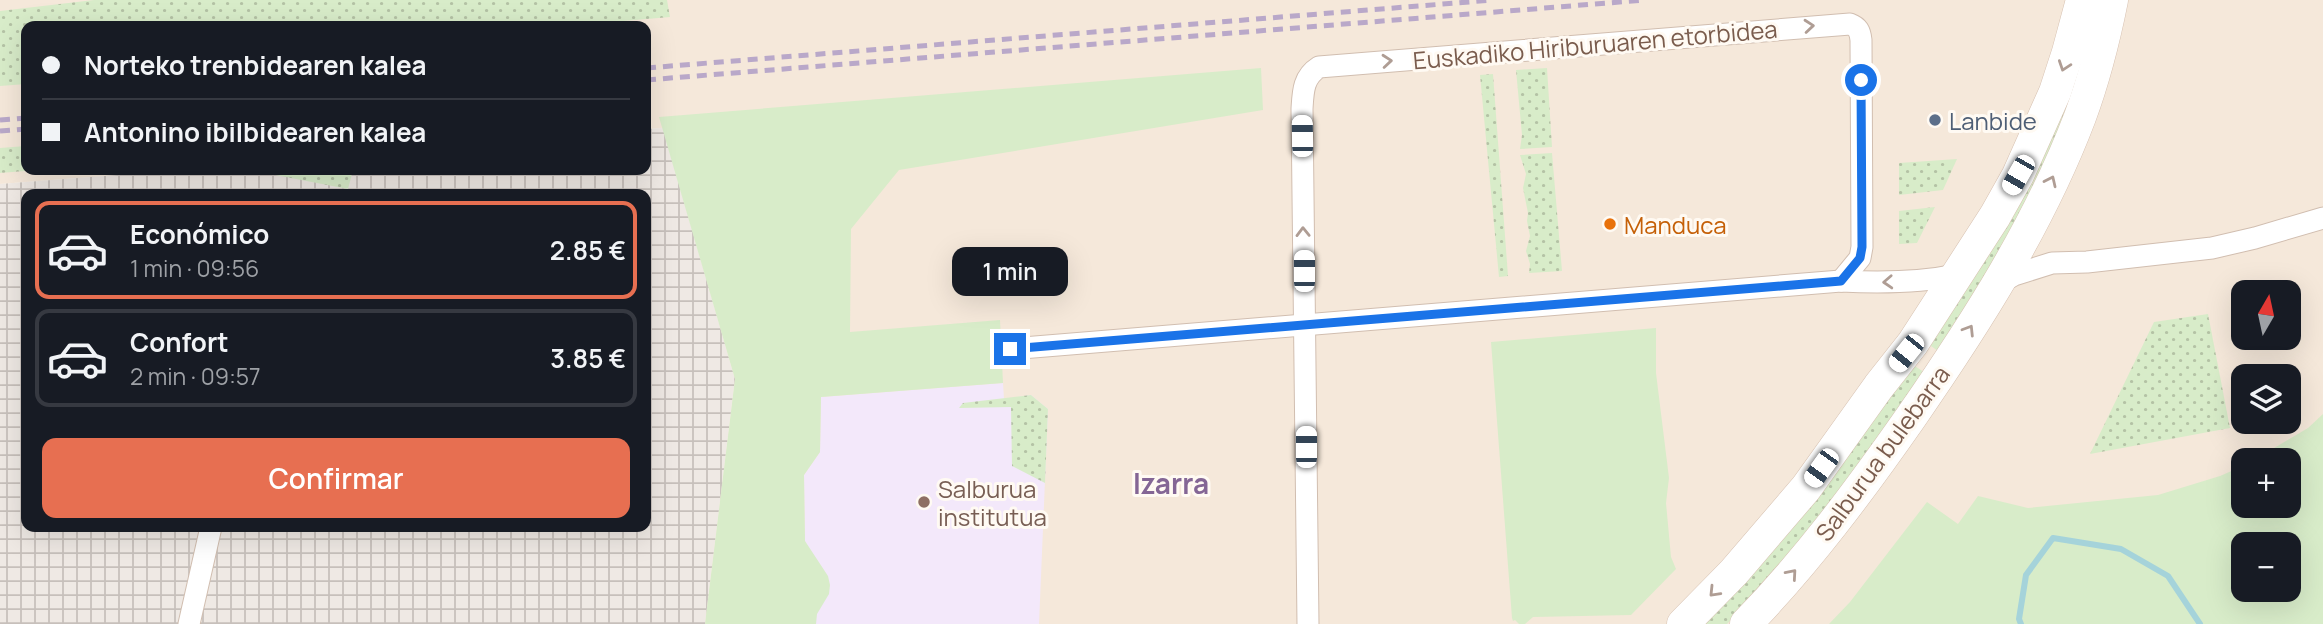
<!DOCTYPE html>
<html lang="es">
<meta charset="utf-8">
<style>
body{margin:0;font-family:Manrope,sans-serif;background:#20242c;color:#f1f3f6;height:100vh;display:flex;flex-direction:column;font-size:26px;white-space:nowrap}
*{box-sizing:border-box;margin:0}
p{font-size:23px;color:#9ea1a6}
.icon{flex:none;width:38px;height:38px;fill:none;stroke:currentColor;stroke-width:2;stroke-linecap:round;stroke-linejoin:round}
.map{position:relative;flex:1;overflow:hidden}
.sheet{position:absolute;left:21px;top:189px;width:630px;height:343px;display:flex;flex-direction:column;background:#171b24;border-radius:14px;box-shadow:0 7px 28px #0002}
.sheet>*{flex:none}
.top-card{position:absolute;left:21px;top:21px;width:630px;height:154px;border-radius:14px;box-shadow:0 7px 28px #0002;display:grid;align-content:center;height:154px;padding:0 21px;background:#171b24}
.needle{width:46px;rotate:9deg}
.buttons{position:absolute;left:2231px;top:280px;display:grid;gap:14px}
.buttons a{display:grid;place-items:center;width:70px;height:70px;border-radius:14px;background:#171b24;box-shadow:0 7px 28px #0002;font-size:35px}
.end{position:absolute;width:32px;height:32px;margin:-16px;border:9px solid #1a73e8;background:#fff;box-shadow:0 0 0 4px #fff}
.from{border-radius:50%}
.bubble{position:absolute;height:49px;border-radius:14px;background:#171b24;box-shadow:0 7px 28px #0002;font-size:23px;font-weight:600;line-height:49px;text-align:center}
.car{position:absolute;width:21px;height:42px;margin:-21px -10px;border-radius:9px;box-shadow:0 0 5px 2px #0007;background:linear-gradient(#fff 24%,#345 0 40%,#fff 0 76%,#345 0 86%,#fff 0)}
.top-card b{display:flex;align-items:center;gap:24px;height:66px;font-size:26px}
.top-card b+b{border-top:2px solid #363941}
.top-card i{width:18px;height:18px;background:#f1f3f6}
ul{padding:12px 0 0;list-style:none}
li{display:flex;align-items:center;gap:21px;height:98px;margin:0 14px 10px;padding:0 7px;border:4px solid #363941;border-radius:14px}
li div{flex:1}
li b{display:block;font-size:26px}
li em{font-style:normal;font-weight:600}
li.selected{border-color:#e76f51}
li>.icon{width:63px;height:63px;stroke-width:1.5}
.action{display:flex;gap:14px;margin-top:auto;padding:14px 21px}
.action a{flex:1;height:80px;border-radius:14px;background:#e76f51;color:#fff;font-size:28px;font-weight:600;line-height:80px;text-align:center}
.map>svg:first-child{display:block}
.residential{fill:#f5e8da;fill-rule:evenodd}
.industrial{fill:url(#industrial-grid);fill-rule:evenodd}
.education{fill:#f3e8fa}
.grass{fill:url(#grass-dots)}
.park{fill:#d8ecc9;fill-rule:evenodd}
.lines{fill:none;stroke-linecap:round;stroke-linejoin:round}
.stream{stroke:#a5d3da;stroke-width:6}
.minor-casing{stroke:#d1beb0;stroke-width:23}
.secondary-casing{stroke:#d6c0b0;stroke-width:33}
.minor{stroke:#fff;stroke-width:21}
.secondary{stroke:#fff;stroke-width:32}
.rail{stroke:#b9a8c9;stroke-width:5;stroke-dasharray:10 7;stroke-linecap:butt}
.oneway{stroke:#af9d94}
.route{stroke:#1a73e8;stroke-width:9}
.service-dot{fill:#5c6f8a;stroke:#fffaf3;stroke-width:2.5}
.food-dot{fill:#e8710a;stroke:#fffaf3;stroke-width:2.5}
.education-dot{fill:#8d6e63;stroke:#fffaf3;stroke-width:2.5}
.labels{text-anchor:middle;dominant-baseline:central;stroke-width:6;stroke-linejoin:round;paint-order:stroke}
.street-label{font-size:24px;fill:#7a5c4d;stroke:#fffaf3}
.service-label{font-size:24px;fill:#4e5e75;stroke:#fffaf3;text-anchor:start}
.food-label{font-size:24px;fill:#c56008;stroke:#fffaf3;text-anchor:start}
.education-label{font-size:24px;fill:#785e54;stroke:#fffaf3;text-anchor:start}
.quarter-label{font-size:28px;font-weight:bold;fill:#846695;stroke:#fffaf3}
</style>
<div class="map">
<svg width="2323" height="624" viewBox="0 0 2323 624">
<defs>
<pattern id="industrial-grid" width="8" height="8" patternUnits="userSpaceOnUse" patternTransform="scale(1.75)"><rect width="8" height="8" fill="#efe9e4"/><path d="M0 4h8M4 0v8" fill="none" stroke="#c7c0bb"/></pattern>
<pattern id="grass-dots" width="8" height="8" patternUnits="userSpaceOnUse" patternTransform="scale(1.75)"><rect width="8" height="8" fill="#d8ecc9"/><path d="M2 2h.1M6 6h.1" fill="none" stroke="#b4c2a5" stroke-width="1.8" stroke-linecap="round"/></pattern>
</defs>
<rect width="100%" height="100%" fill="#fdf6ec"/>
<path class="residential" d="M0,0H2323V624H705L735,379L663,128L646,129V26H26V170H182L0,184ZM2244,292H2289V338H2244ZM2244,376H2289V422H2244ZM2244,460H2289V506H2244ZM2244,544H2289V590H2244Z"/>
<path class="industrial" d="M663,128L735,379L705,624H0V184L182,170H646V129ZM26,194H646V527H26Z"/>
<polygon class="education" points="1003,383 1004,399 1031,395 1048,409 1039,624 816,624 805,541 804,475 820,452 821,397"/>
<g class="grass">
<polygon points="94,0 667,0 670,17 612,22 612,26 26,26 26,84 0,86 0,11"/>
<polygon points="2088,16 2079,87 2025,211 1938,351 1924,341"/>
<polygon points="1547,68 1552,147 1520,149 1522,135 1516,70"/>
<polygon points="1493,74 1508,276 1499,277 1480,75"/>
<polygon points="26,146 26,170 37,170 0,173 0,148"/>
<polygon points="1552,153 1562,271 1529,273 1530,264 1526,251 1530,236 1527,221 1528,213 1523,188 1526,174 1520,155"/>
<polygon points="1957,159 1943,190 1899,195 1899,163"/>
<polygon points="260,170 353,170 348,189 260,172"/>
<polygon points="1935,207 1917,243 1899,244 1899,211"/>
<polygon points="2208,314 2230,428 2090,454 2154,322"/>
<polygon points="1910,363 1924,372 1844,489 1750,600 1727,624 1704,624"/>
<polygon points="1031,395 1048,409 1045,483 1012,466 1011,407 959,408 963,403"/>
</g>
<g class="park">
<polygon points="1261,68 1263,110 899,170 851,229 850,332 1000,320 1003,383 821,397 820,452 804,475 805,541 828,576 830,585 829,594 817,614 816,624 705,624 735,379 659,117"/>
<polygon points="1656,328 1656,373 1669,478 1666,503 1671,557 1676,569 1631,615 1533,617 1525,624 1519,624 1515,620 1513,621 1512,618 1491,342"/>
<path d="M2323,414V624H1829L1850,602L1927,502L1958,524L1978,496L2028,508L2158,495L2220,476L2243,466L2244,506H2289V460H2254L2308,428ZM2289,544V590H2244V544Z"/>
</g>
<g class="lines">
<polyline class="stream" points="2021,624 2019,619 2026,575 2053,538 2121,549 2168,576 2200,624"/>
<defs>
<g id="minor">
<polyline points="1998,284 2014,275 2052,263 2087,262 2212,248 2255,238 2323,218"/>
<path d="M1010,349L1841,281C1879,283 1918,283 1956,275"/>
<polyline points="189,624 211,527"/>
<path d="M1308,624L1302,109C1303,92 1303,77 1319,67L1850,24C1858,27 1860,31 1861,40L1862,247L1860,258L1841,281"/>
</g>
<g id="secondary">
<polyline points="1683,624 1734,572 1806,488 1879,386 1913,343 1995,216 2018,175 2055,92 2068,52 2082,0"/>
<path d="M1746,624C1808,560 1860,490 1911,417C1976,323 2039,225 2080,117C2094,79 2104,40 2112,0"/>
</g>
</defs>
<use href="#minor" class="minor-casing"/>
<use href="#secondary" class="secondary-casing"/>
<use href="#minor" class="minor"/>
<use href="#secondary" class="secondary"/>
<g class="rail">
<polyline points="646,68 1493,0"/>
<polyline points="646,80 1645,0"/>
<polyline points="0,120 26,118"/>
<polyline points="0,131 26,129"/>
</g>
</g>
<defs><path id="oneway-chevron" d="M-2-3.5L2.5 0L-2 3.5" fill="none" stroke-width="1.6" stroke-linecap="round" stroke-linejoin="round" transform="scale(1.75)"/></defs>
<g class="oneway">
<use href="#oneway-chevron" transform="translate(1809 26) rotate(-5)"/>
<use href="#oneway-chevron" transform="translate(1387 61) rotate(-5)"/>
<use href="#oneway-chevron" transform="translate(2064 66) rotate(109)"/>
<use href="#oneway-chevron" transform="translate(2051 181) rotate(-65)"/>
<use href="#oneway-chevron" transform="translate(1303 232) rotate(-91)"/>
<use href="#oneway-chevron" transform="translate(1888 282) rotate(177)"/>
<use href="#oneway-chevron" transform="translate(1969 330) rotate(-58)"/>
<use href="#oneway-chevron" transform="translate(1792 574) rotate(-49)"/>
<use href="#oneway-chevron" transform="translate(1714 592) rotate(134)"/>
</g>
<g class="lines">
<polyline class="route" points="1010,349 1841,281 1860,258 1862,247 1861,80"/>
</g>
<circle class="service-dot" cx="1935" cy="120" r="7"/>
<circle class="food-dot" cx="1610" cy="224" r="7"/>
<circle class="education-dot" cx="924" cy="502" r="7"/>
<g class="labels">
<g class="street-label">
<text transform="translate(1595 44) rotate(-5)">Euskadiko Hiriburuaren etorbidea</text>
<text transform="translate(1882 453) rotate(-54)">Salburua bulebarra</text>
</g>
<g class="service-label">
<text x="1949" y="120">Lanbide</text>
</g>
<g class="food-label">
<text x="1624" y="224">Manduca</text>
</g>
<g class="education-label">
<text x="938" y="488">Salburua<tspan x="938" dy="28">institutua</tspan></text>
</g>
<g class="quarter-label">
<text x="1171" y="483">Izarra</text>
</g>
</g>
</svg>
<div class="buttons">
<a><svg class="needle" viewBox="-14 -14 28 28"><path d="M0-13l5 13h-10z" fill="#e53935"/><path d="M0 13l5-13h-10z" fill="#9ea1a6"/></svg></a>
<a><svg class="icon" aria-label="layers" viewBox="0 0 24 24"><path d="M12 4l9 5-9 5-9-5zM3 14l9 5 9-5"/></svg></a>
<a>+</a>
<a>−</a>
</div>
<i class="end from" style="left:1861px;top:80px"></i>
<i class="end" style="left:1010px;top:349px"></i>
<div class="bubble" style="left:952px;top:247px;width:116px">1 min</div>
<i class="car" style="left:1302px;top:136px;rotate:359deg"></i>
<i class="car" style="left:2018px;top:175px;rotate:210deg"></i>
<i class="car" style="left:1304px;top:271px;rotate:0deg"></i>
<i class="car" style="left:1906px;top:353px;rotate:219deg"></i>
<i class="car" style="left:1306px;top:447px;rotate:0deg"></i>
<i class="car" style="left:1821px;top:468px;rotate:216deg"></i>
<div class="top-card">
<b><i class="from"></i>Norteko trenbidearen kalea</b>
<b><i></i>Antonino ibilbidearen kalea</b>
</div>
<section class="sheet">
<ul>
<li class="selected"><svg class="icon" aria-label="car" viewBox="0 0 24 24"><path d="M5 17H2v-5l4-1 3-4h7l3 4 3 1v5h-3M9 17h6M6 11h13"/><circle cx="7" cy="17" r="2"/><circle cx="17" cy="17" r="2"/></svg><div><b>Económico</b><p>1 min · 09:56</p></div><em>2.85 €</em></li>
<li><svg class="icon" aria-label="car" viewBox="0 0 24 24"><path d="M5 17H2v-5l4-1 3-4h7l3 4 3 1v5h-3M9 17h6M6 11h13"/><circle cx="7" cy="17" r="2"/><circle cx="17" cy="17" r="2"/></svg><div><b>Confort</b><p>2 min · 09:57</p></div><em>3.85 €</em></li>
</ul>
<div class="action"><a>Confirmar</a></div>
</section>
</div>
